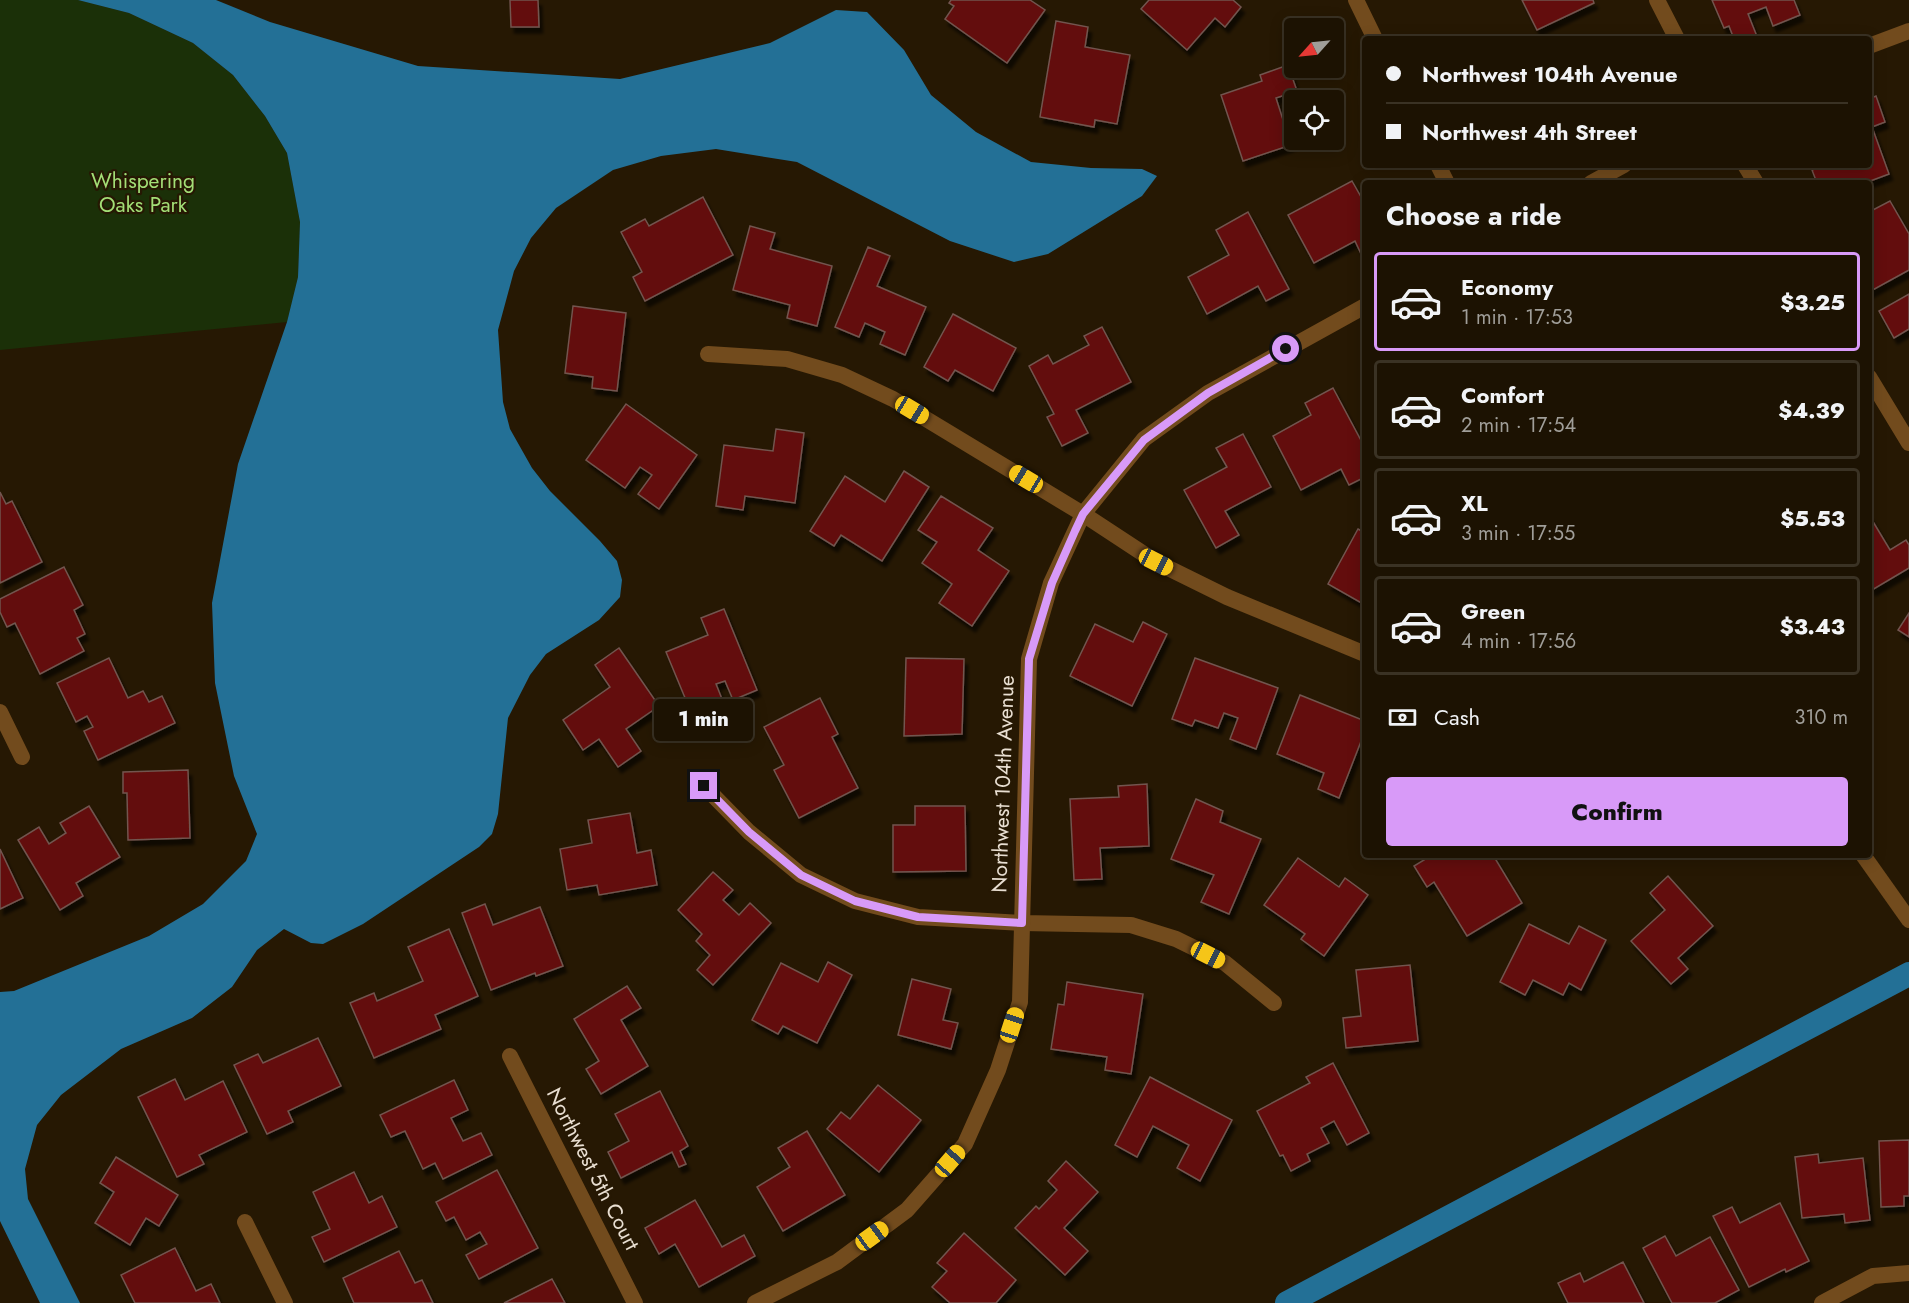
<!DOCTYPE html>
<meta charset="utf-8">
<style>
body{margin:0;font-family:Jost,sans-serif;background:#292011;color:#f1f3f6;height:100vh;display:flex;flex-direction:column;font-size:22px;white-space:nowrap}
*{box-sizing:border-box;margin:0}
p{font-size:20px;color:#a09e99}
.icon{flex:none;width:33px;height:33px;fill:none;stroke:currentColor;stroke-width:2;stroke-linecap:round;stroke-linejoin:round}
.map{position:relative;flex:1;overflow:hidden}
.panel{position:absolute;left:1362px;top:180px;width:510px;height:678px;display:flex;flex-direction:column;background:#1c1202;border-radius:6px;box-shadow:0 3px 15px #0003,0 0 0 2px #3a3224}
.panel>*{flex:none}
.banner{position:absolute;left:1362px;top:36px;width:510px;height:132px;border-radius:6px;box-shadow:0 3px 15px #0003,0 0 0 2px #3a3224;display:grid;align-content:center;height:132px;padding:0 24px;background:#1c1202}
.needle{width:39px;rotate:243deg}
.fabs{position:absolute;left:1284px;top:18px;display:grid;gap:12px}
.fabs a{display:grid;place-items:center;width:60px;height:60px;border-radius:6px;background:#1c1202;box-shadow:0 3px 15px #0003,0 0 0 2px #3a3224;font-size:30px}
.end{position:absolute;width:27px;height:27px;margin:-14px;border:8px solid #d89af8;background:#111;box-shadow:0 0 0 3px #111}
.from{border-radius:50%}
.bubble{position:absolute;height:42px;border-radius:6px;background:#1c1202;box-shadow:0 3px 15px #0003,0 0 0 2px #3a3224;font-size:20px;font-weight:800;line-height:42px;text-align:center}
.car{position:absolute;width:18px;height:36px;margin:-18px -9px;border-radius:8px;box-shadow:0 0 4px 2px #0007;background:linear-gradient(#f5c518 24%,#345 0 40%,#f5c518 0 76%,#345 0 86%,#f5c518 0)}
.banner b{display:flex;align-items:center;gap:21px;height:57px;font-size:22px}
.banner b+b{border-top:2px solid #3a3224}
.banner i{width:15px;height:15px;background:#f1f3f6}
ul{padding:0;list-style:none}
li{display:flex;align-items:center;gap:18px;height:99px;margin:0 12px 9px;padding:0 12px;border:3px solid #3a3224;border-radius:6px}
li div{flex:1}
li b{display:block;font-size:22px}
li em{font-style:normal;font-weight:800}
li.current{border-color:#d89af8}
li>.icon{width:54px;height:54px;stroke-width:1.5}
h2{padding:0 24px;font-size:27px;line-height:72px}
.pay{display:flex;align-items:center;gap:15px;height:66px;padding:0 24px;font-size:22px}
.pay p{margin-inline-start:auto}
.button{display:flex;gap:12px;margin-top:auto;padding:12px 24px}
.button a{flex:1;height:69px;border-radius:6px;background:#d89af8;color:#111;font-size:24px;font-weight:800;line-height:69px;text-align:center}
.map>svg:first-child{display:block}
.green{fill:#1b3008}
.water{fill:#237096}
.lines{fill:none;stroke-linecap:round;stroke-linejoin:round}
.canal{stroke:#237096;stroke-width:24}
.building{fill:#630e08;stroke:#72544f;stroke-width:1.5;filter:url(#shadow)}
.minor{stroke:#724b1d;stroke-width:16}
.tertiary{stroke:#724b1d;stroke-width:16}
.route{stroke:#d89af8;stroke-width:8}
.labels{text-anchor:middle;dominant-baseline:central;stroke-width:4.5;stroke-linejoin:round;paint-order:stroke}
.park-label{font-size:21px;fill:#a3de76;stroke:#261803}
.street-label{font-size:21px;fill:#e9dfd2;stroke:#261803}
</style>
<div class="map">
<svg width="1909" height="1303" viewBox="0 0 1909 1303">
<defs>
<filter id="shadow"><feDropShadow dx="3.5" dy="6" stdDeviation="1.5" flood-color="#0009"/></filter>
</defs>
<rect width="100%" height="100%" fill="#261803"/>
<polygon class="green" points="0,0 78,0 129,13 193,43 233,75 265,116 287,153 300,222 298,277 287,322 0,350"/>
<polygon class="water" points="78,0 216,0 270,22 418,66 620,79 770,43 836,10 867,12 904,50 931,95 976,132 1031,162 1091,168 1142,169 1157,176 1142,196 1048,254 1014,262 950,241 797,162 716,149 661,156 613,170 556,208 531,238 514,271 498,330 503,402 510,429 532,468 550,491 600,541 617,561 622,580 620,597 599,620 546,654 530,675 508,718 498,814 492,834 479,847 363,924 323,944 311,943 284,929 257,950 232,987 192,1018 121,1049 61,1095 37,1125 25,1169 28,1199 80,1303 40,1303 0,1221 0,992 14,991 149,936 203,904 246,861 257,834 234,776 215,683 212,603 238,464 287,322 298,277 300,222 287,153 265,116 233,75 193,43 129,13"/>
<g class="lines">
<polyline class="canal" points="1287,1303 1909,974"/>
</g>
<g class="building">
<polygon points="510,0 538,0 539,27 511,27"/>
<polygon points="951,0 1030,0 1045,10 1007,63 945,19 954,6 949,3"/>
<polygon points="1149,0 1233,0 1241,7 1225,27 1215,18 1187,50 1141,9"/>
<polygon points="1522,0 1593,0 1594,3 1537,30"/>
<polygon points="1712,0 1794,0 1800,15 1773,26 1766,7 1748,14 1758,39 1734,39 1729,26 1724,28"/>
<polygon points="1056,21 1088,27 1085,47 1130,55 1117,124 1095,120 1094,127 1040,117"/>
<polygon points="1288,65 1297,91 1276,98 1291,145 1243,161 1221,95 1262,81 1260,75"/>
<polygon points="1876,96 1885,122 1872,127 1889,174 1865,183 1817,183 1812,170 1826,165 1869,165 1869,99"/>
<polygon points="1352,181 1365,204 1365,254 1362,256 1355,241 1314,263 1288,215"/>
<polygon points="703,197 733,255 645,301 633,277 642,272 621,232 645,219 649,226"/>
<polygon points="1890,201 1909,234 1909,270 1869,292 1869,212"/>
<polygon points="1248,212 1289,289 1266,301 1258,286 1207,314 1188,277 1229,255 1216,230"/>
<polygon points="750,226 775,233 770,249 832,266 817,326 787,318 790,305 733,290"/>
<polygon points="868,247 890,256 877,286 926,307 905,355 880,344 885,332 865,323 859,337 835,327"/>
<polygon points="1909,294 1909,329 1894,338 1879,311"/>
<polygon points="573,306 626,313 617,391 592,388 593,377 565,373"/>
<polygon points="953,314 1016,348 993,391 955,370 948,381 924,367"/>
<polygon points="1102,327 1131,382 1076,410 1088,433 1062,446 1047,417 1054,414 1029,366 1048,355 1053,364 1089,345 1084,336"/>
<polygon points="1333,388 1365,448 1365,477 1349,485 1341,469 1301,490 1273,436 1311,415 1305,403"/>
<polygon points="626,404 697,455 659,509 638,494 652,475 640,467 625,488 586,460"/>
<polygon points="776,429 804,433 795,503 745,496 743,510 716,506 724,445 773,451"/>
<polygon points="1243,434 1271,487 1225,511 1239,535 1216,548 1184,490 1227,467 1216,448"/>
<polygon points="904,471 929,487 882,561 841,535 834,546 810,531 845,476 885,502"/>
<polygon points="0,492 6,504 12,501 42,562 0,583"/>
<polygon points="941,496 993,528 978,550 1009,571 972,626 939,603 952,584 922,563 937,542 918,530"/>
<polygon points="1869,515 1890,550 1906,540 1909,545 1909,568 1872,590 1869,584"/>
<polygon points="1358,529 1365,533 1365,605 1328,584"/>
<polygon points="64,567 83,605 74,610 85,634 77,638 84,651 40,674 15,623 7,627 0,612 0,599"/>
<polygon points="724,609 757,690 733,700 725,681 716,684 724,704 693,717 666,652 708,635 701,618"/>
<polygon points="1909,613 1909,637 1898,630"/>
<polygon points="1143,622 1167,634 1132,706 1070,676 1095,624 1133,642"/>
<polygon points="619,648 659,706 626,729 641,751 618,767 599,739 583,750 563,720 610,687 595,665"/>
<polygon points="109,658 128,698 143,691 149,702 162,696 175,723 98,760 84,731 93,727 87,716 76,722 57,683"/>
<polygon points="906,658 964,659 962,734 904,736"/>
<polygon points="1195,658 1278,688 1256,749 1230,739 1238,718 1224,713 1218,728 1195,720 1192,726 1172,719"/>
<polygon points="1300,695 1365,721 1365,731 1339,798 1318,789 1324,773 1277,754"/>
<polygon points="820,698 838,734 832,737 858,788 799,818 774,770 784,765 764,727"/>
<polygon points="188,770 190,838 128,840 127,793 123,793 123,772"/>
<polygon points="1147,784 1149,846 1100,848 1102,879 1074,880 1070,799 1119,797 1118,786"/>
<polygon points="1196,799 1223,811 1220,822 1261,839 1229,914 1201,902 1214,875 1171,859"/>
<polygon points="89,806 120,857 76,883 83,896 60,910 18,840 39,827 49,844 66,833 60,823"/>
<polygon points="915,806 965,806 966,871 893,872 893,825 915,825"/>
<polygon points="630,813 637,853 651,850 657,885 599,895 597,885 567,890 560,849 592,843 588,820"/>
<polygon points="0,849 23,898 0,909"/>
<polygon points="1432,855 1493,855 1522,903 1467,936 1434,882 1427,887 1414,866"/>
<polygon points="1298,858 1339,887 1345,878 1368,895 1324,956 1301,939 1305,934 1264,905"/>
<polygon points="713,872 733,890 723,900 739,915 750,903 771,923 713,985 697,970 710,955 696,941 702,934 678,910"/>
<polygon points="1668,876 1713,926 1678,958 1688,969 1671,984 1631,941 1665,910 1650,893"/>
<polygon points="485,904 493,925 540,907 563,966 536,976 535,973 491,990 462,913"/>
<polygon points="1529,924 1569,944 1579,926 1606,940 1581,990 1569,983 1563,995 1533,980 1525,995 1500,982"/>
<polygon points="449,929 478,996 435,1015 441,1029 374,1058 350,1003 374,993 377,1001 423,981 408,947"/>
<polygon points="828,962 852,975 817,1043 783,1026 778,1034 752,1020 781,963 818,982"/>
<polygon points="1410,965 1418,1041 1346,1048 1343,1018 1361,1016 1356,970"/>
<polygon points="912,979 951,989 943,1020 958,1023 951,1049 898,1035"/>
<polygon points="1067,982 1143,994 1131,1074 1105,1070 1107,1057 1051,1049 1058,1004 1064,1005"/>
<polygon points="627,986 641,1008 621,1020 648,1066 601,1094 586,1069 599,1061 574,1019"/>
<polygon points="318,1038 341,1086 288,1111 293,1122 267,1134 234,1065 258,1054 263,1063"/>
<polygon points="1333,1063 1369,1133 1347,1145 1334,1121 1321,1128 1329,1143 1307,1154 1310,1161 1291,1171 1283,1155 1280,1156 1257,1111 1310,1083 1306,1077"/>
<polygon points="1150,1077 1232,1120 1200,1181 1177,1168 1189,1145 1153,1126 1137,1157 1115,1145"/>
<polygon points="175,1079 185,1100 223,1081 247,1132 199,1155 204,1164 177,1177 138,1097"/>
<polygon points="454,1080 468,1110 451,1118 463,1141 481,1133 492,1155 443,1179 435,1163 423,1169 405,1131 391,1137 380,1115"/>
<polygon points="878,1085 921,1120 879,1172 827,1129 841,1112 850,1119"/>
<polygon points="660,1091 688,1146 680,1151 686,1164 679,1167 672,1152 621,1178 608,1152 629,1141 615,1114"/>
<polygon points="807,1131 845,1195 783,1231 757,1187 790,1167 778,1148"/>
<polygon points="1909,1140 1909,1196 1904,1196 1904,1206 1881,1207 1879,1141"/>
<polygon points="1818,1154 1819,1163 1863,1158 1870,1220 1845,1223 1844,1214 1802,1218 1795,1157"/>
<polygon points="116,1157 178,1195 159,1226 146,1218 130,1245 95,1223 114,1192 100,1183"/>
<polygon points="1066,1161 1098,1192 1064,1228 1088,1251 1065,1275 1015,1228 1036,1206 1039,1209 1057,1190 1048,1181"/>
<polygon points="497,1170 538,1248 479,1279 466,1255 487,1244 480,1232 466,1240 454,1217 446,1221 436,1202"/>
<polygon points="354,1172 369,1203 382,1196 397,1227 324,1262 312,1237 330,1229 313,1192"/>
<polygon points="695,1200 722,1247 744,1235 755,1256 699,1287 675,1244 659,1254 645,1228"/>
<polygon points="1780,1203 1809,1261 1786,1272 1785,1269 1749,1287 1713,1216 1732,1207 1740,1223"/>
<polygon points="964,1233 1016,1280 996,1303 950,1303 932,1287 947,1271 937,1263"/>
<polygon points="1665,1236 1676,1256 1710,1237 1739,1290 1715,1303 1672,1303 1643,1248"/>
<polygon points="175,1248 196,1291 211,1284 220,1303 135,1303 121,1275"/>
<polygon points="399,1251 415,1283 422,1280 433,1303 354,1303 343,1278"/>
<polygon points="1623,1262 1644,1303 1568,1303 1558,1283 1580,1273 1584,1282"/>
<polygon points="552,1279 565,1303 504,1303"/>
</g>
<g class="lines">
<g class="minor">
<polyline points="1657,0 1677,39"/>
<polyline points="1869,46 1909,31"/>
<polyline points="1745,165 1756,183"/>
<polyline points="1591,183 1624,165"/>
<polyline points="708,354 787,359 842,375 893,399 1083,514 1156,562 1227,597 1365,654"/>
<polyline points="1869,377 1909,443"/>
<polyline points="0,712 22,757"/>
<polyline points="704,786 749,832 801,875 855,901 918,917 1022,923 1131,925 1176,939 1225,963 1274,1003"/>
<polyline points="510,1056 635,1303"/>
<polyline points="245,1222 285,1303"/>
<polyline points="755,1303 837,1262 907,1210 965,1144 998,1070 1020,1002 1029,659 1051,583 1083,514 1144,439 1208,393 1365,306"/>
<polyline points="1822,1303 1873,1276 1909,1273"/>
</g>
<g class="tertiary">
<polyline points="1356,0 1375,39"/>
<polyline points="1438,165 1447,183"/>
<polyline points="1863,855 1909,920"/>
</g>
</g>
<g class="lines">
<polyline class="route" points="704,786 749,832 801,875 855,901 918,917 1022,923 1029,659 1052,583 1075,531 1083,514 1144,440 1208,393 1286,349"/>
</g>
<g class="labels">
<g class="park-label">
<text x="143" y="181">Whispering<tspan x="143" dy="24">Oaks Park</tspan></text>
</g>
<g class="street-label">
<text transform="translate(1003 784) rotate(-88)">Northwest 104th Avenue</text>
<text transform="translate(593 1169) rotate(63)">Northwest 5th Court</text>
</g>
</g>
</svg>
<div class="fabs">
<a><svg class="needle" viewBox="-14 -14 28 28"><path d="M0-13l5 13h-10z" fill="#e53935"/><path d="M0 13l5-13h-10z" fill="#a09e99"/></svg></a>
<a><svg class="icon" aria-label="locate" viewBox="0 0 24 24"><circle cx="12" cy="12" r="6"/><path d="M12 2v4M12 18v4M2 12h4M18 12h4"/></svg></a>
</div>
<i class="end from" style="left:1286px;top:349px"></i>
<i class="end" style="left:704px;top:786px"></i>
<div class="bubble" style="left:654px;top:699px;width:99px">1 min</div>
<i class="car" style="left:912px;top:410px;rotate:121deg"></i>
<i class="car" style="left:1026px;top:479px;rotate:301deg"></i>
<i class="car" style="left:1156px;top:562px;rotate:117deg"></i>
<i class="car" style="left:1208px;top:955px;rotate:117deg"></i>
<i class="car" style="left:1012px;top:1025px;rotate:18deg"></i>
<i class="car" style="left:950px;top:1161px;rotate:41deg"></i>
<i class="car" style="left:872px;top:1236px;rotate:54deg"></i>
<div class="banner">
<b><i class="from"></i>Northwest 104th Avenue</b>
<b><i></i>Northwest 4th Street</b>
</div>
<section class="panel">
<h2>Choose a ride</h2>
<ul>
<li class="current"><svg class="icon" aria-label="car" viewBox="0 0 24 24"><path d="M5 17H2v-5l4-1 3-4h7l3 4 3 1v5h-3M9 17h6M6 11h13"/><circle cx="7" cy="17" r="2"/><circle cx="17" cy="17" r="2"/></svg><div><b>Economy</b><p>1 min · 17:53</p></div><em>$3.25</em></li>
<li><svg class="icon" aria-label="car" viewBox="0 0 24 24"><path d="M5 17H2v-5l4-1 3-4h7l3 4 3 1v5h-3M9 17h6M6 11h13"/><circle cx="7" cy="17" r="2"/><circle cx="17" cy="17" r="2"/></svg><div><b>Comfort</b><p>2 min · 17:54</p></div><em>$4.39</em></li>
<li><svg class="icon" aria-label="car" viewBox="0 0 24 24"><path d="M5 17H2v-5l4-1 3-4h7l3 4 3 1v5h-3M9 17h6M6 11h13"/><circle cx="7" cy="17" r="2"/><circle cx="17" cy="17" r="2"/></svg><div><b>XL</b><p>3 min · 17:55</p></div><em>$5.53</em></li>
<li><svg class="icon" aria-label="car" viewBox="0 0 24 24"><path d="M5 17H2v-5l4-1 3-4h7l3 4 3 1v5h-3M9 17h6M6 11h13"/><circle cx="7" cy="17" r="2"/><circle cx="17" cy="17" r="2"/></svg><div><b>Green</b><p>4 min · 17:56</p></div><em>$3.43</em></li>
</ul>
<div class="pay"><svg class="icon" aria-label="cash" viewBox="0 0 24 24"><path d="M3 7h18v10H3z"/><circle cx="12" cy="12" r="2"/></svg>Cash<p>310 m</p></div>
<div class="button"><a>Confirm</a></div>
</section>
</div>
